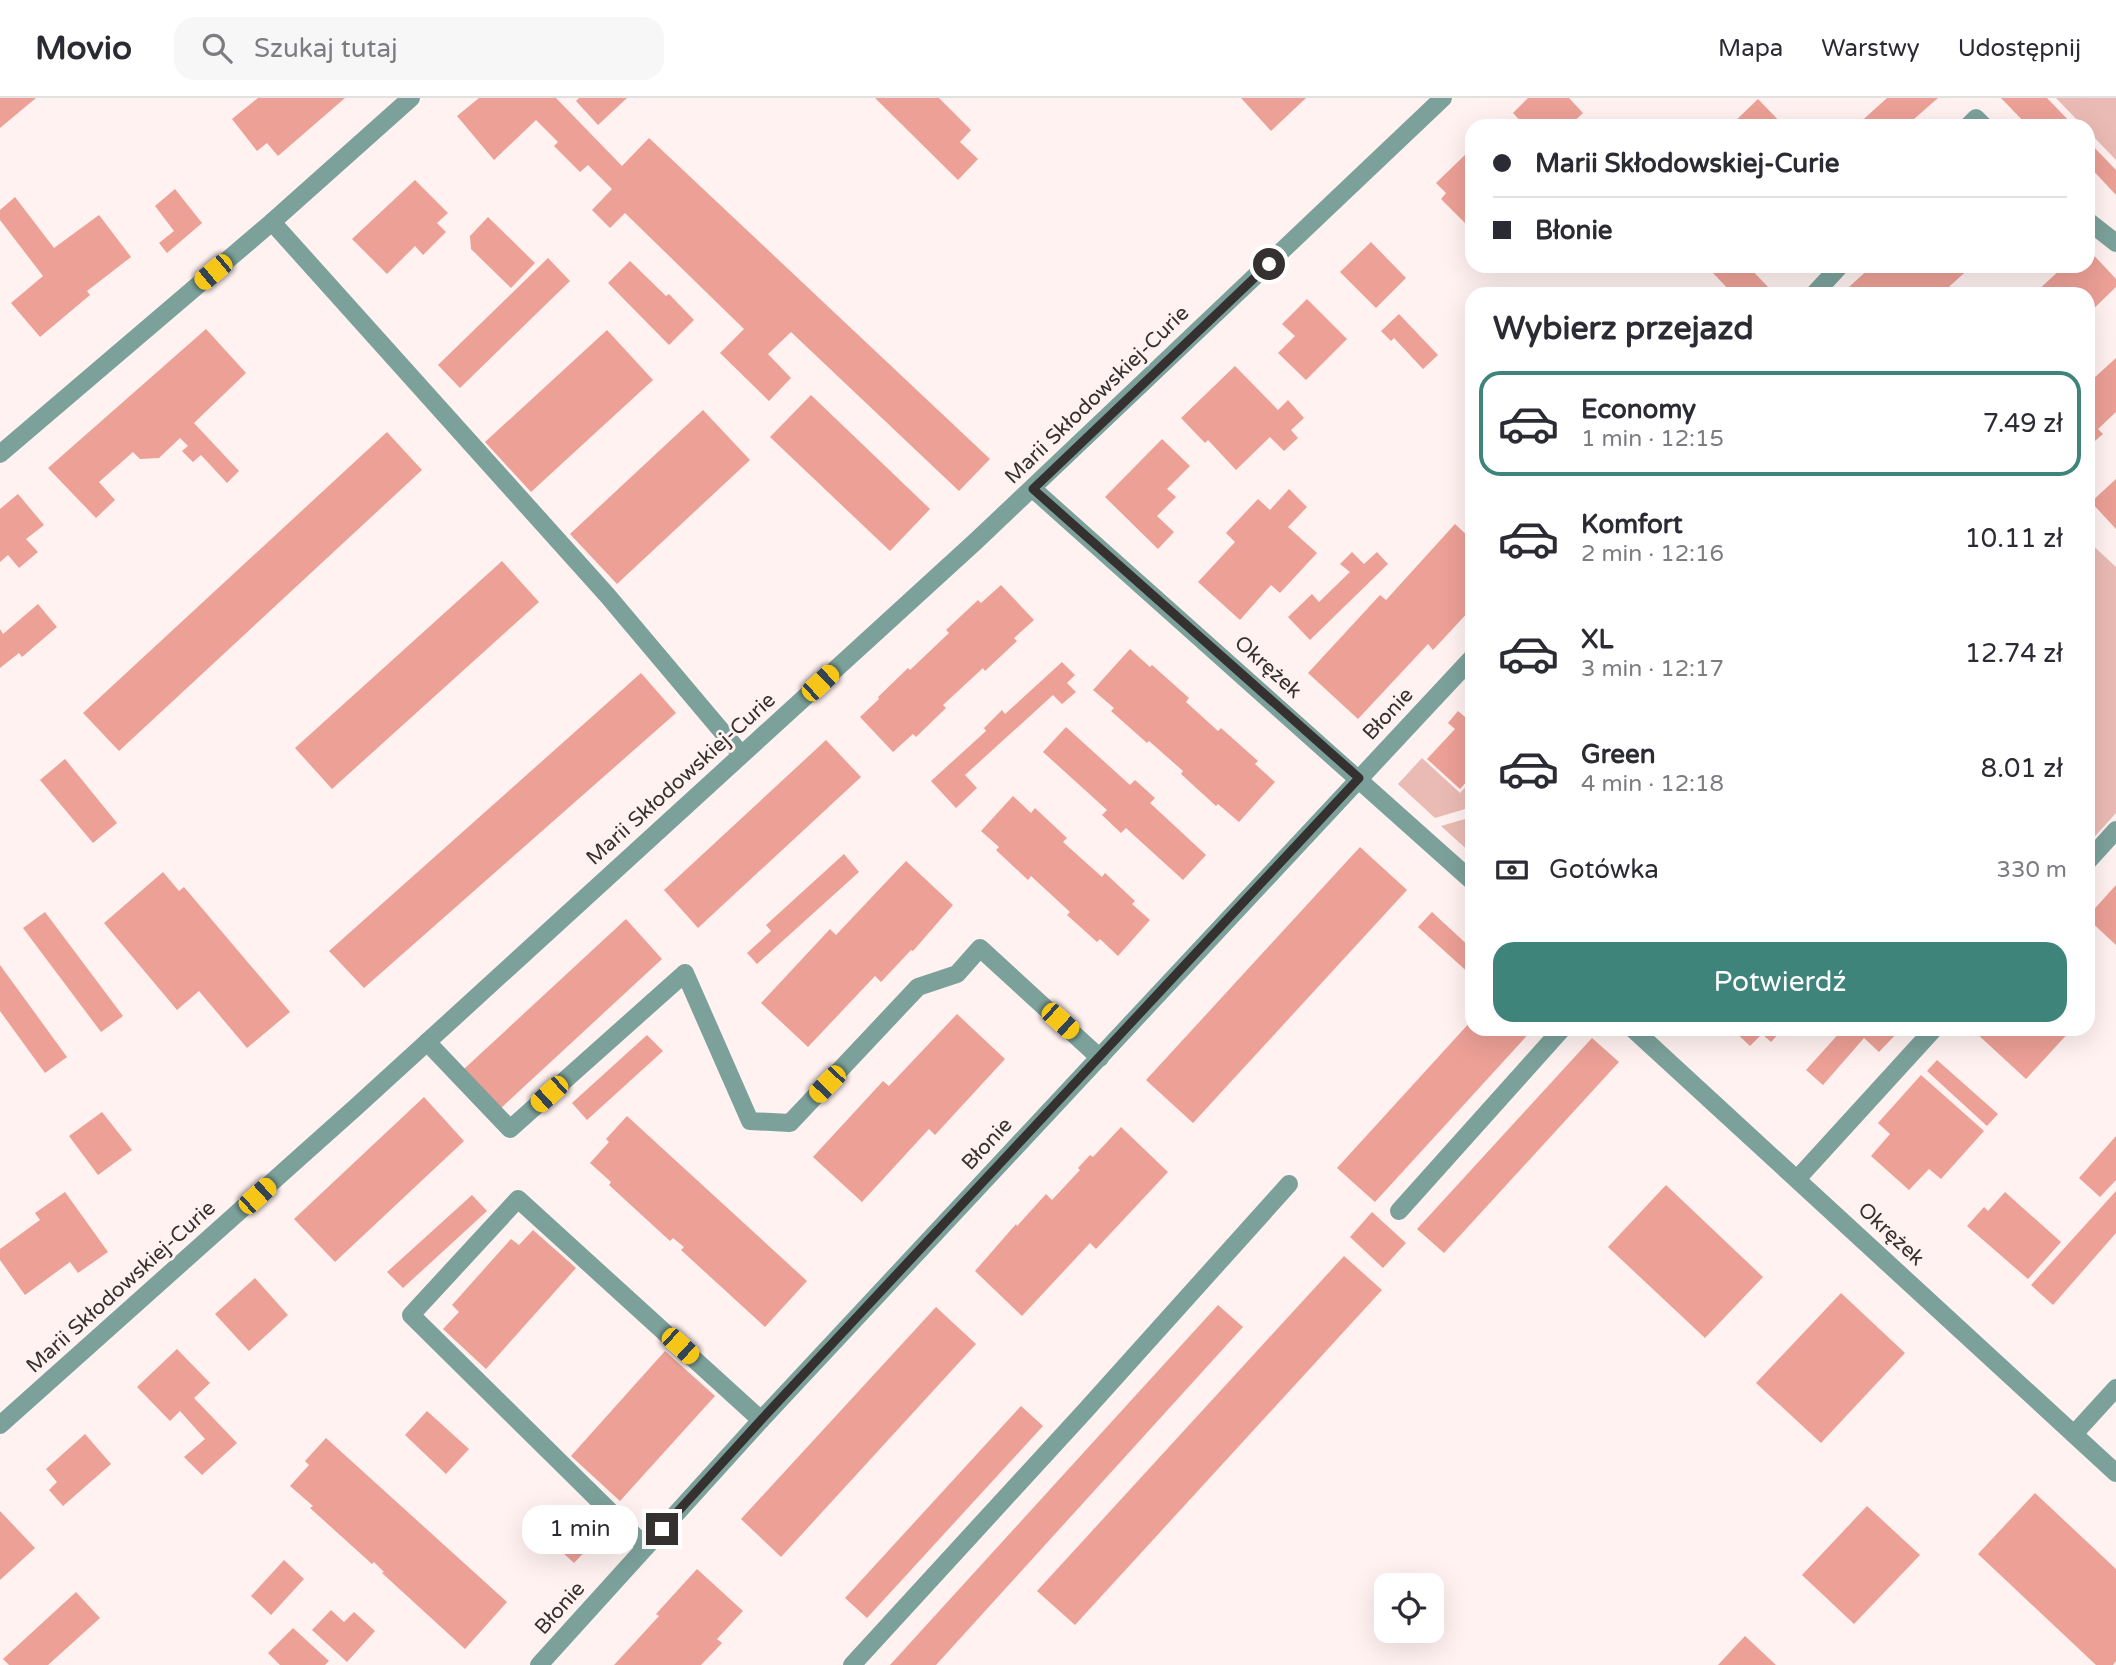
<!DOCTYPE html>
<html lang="pl">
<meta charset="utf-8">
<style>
body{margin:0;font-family:"Varela Round",sans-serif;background:#f7f7f7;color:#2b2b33;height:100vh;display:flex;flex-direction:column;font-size:26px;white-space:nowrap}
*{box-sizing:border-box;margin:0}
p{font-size:23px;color:#7c7c81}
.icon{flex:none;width:38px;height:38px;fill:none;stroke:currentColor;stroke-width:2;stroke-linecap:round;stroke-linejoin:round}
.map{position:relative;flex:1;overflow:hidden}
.sheet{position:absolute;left:1465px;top:189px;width:630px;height:749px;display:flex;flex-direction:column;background:#fff;border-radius:21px;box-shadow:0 7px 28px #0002}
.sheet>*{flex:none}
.banner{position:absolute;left:1465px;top:21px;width:630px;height:154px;border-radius:21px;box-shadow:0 7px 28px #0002;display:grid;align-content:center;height:154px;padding:0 28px;background:#fff}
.buttons{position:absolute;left:1374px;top:1475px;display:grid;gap:14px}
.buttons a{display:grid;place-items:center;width:70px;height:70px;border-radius:14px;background:#fff;box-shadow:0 7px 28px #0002;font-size:35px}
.end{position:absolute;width:32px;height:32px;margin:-16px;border:9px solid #363131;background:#fff;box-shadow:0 0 0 4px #fff}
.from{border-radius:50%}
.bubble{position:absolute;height:49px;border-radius:21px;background:#fff;box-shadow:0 7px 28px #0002;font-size:23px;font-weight:600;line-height:49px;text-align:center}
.car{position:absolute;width:21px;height:42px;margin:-21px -10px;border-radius:9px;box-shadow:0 0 5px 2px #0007;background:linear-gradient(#f5c518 24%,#345 0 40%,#f5c518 0 76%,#345 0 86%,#f5c518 0)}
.banner b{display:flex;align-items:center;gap:24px;height:66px;font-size:26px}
.banner b+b{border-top:2px solid #e1e1e2}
.banner i{width:18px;height:18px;background:#2b2b33}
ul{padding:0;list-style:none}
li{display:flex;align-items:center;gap:21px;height:105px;margin:0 14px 10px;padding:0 14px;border:4px solid transparent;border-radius:21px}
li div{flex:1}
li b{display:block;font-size:26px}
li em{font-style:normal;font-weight:600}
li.on{border-color:#3e847b}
li>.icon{width:63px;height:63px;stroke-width:1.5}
h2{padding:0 28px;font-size:32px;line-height:84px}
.pay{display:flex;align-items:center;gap:18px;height:77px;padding:0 28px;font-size:26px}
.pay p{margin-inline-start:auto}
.primary-button{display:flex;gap:14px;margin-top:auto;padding:14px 28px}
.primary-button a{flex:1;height:80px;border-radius:21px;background:#3e847b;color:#fff;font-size:28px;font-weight:600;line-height:80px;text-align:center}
header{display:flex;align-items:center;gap:42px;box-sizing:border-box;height:98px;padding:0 35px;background:#fff;border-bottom:2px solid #e1e1e2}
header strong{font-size:33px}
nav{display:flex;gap:38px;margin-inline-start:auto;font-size:24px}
.search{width:490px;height:63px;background:#f7f7f7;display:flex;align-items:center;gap:18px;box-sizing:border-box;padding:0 24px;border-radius:21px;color:#7c7c81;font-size:26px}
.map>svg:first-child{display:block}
.green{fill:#eabbb4}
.building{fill:#eca096}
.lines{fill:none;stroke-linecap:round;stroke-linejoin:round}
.service{stroke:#7ca19b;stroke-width:18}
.minor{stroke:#7ca19b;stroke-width:18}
.tertiary{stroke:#7ca19b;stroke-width:18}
.route{stroke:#363131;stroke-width:9}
.labels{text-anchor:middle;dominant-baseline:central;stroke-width:6;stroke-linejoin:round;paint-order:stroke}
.street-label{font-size:21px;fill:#363131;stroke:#fff2f0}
</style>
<header>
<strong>Movio</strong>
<div class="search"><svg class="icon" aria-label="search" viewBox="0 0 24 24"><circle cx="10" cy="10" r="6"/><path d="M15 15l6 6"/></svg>Szukaj tutaj</div>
<nav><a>Mapa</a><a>Warstwy</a><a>Udostępnij</a></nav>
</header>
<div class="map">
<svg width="2116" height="1567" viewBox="0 0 2116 1567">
<rect width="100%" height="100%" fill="#fff2f0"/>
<g class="green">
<polygon points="2056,0 2116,0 2116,62 2088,33 2088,28 2083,28"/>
<polygon points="2088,443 2116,469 2116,715 2088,746"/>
<polygon points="1422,660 1460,695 1472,682 1472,709 1435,720 1398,686"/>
<polygon points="1472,719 1472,756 1441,728"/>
</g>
<g class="building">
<polygon points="0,0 36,0 0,30"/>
<polygon points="258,0 345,0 278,58 267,45 257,53 232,21"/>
<polygon points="479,0 556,0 622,68 649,40 990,361 959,393 791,234 768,256 791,280 769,303 720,255 744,231 625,115 610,130 592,112 612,91 588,67 580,74 554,48 558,44 536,22 494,62 457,18"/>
<polygon points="579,0 627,0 598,27 576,3"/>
<polygon points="875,0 939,0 971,32 960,44 978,61 958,82"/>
<polygon points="1241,0 1306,0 1271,33"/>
<polygon points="1528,0 1569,0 1583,15 1569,28 1525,28 1513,15"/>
<polygon points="1887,0 1938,0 1906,28 1856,28"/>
<polygon points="2001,0 2047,0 2074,28 2028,28"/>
<polygon points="1758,1 1784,28 1730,28"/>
<polygon points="2088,43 2116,72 2116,97 2088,67"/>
<polygon points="1466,56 1472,62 1472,129 1470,130 1441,101 1446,95 1436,85"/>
<polygon points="415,82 448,115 437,125 446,134 423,157 415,148 387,176 352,141"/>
<polygon points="175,91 202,125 167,155 159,145 174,133 155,108"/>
<polygon points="15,99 54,150 99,117 131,159 87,193 90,197 40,239 11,205 43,178 0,122 0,112"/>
<polygon points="488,119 535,165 511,190 471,151 470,138"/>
<polygon points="1371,144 1406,180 1376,210 1340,174"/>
<polygon points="2088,151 2116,181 2116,189 2088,216 2088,196 2034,196 2064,168 2088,168"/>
<polygon points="548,160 570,183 460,290 438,267"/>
<polygon points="630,163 666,198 669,196 694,222 669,247 608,185"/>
<polygon points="1717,168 1748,168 1768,189 1761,196 1733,196 1712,174"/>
<polygon points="1872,168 1972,168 1941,196 1856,196 1849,189"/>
<polygon points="1307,201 1347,241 1306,282 1278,255 1295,238 1282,226"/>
<polygon points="1399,216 1438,257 1423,271 1394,240 1391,243 1381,233"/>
<polygon points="206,231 246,275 194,325 239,373 227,385 201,357 193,364 182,353 188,348 180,340 159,360 140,361 133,354 99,384 115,402 96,420 48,370"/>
<polygon points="607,232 653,282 531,394 485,344"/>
<polygon points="2116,260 2116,314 2098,331 2103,336 2089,348 2088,273 2094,280"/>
<polygon points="1235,268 1278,312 1288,302 1304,320 1291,332 1298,340 1284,353 1270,339 1236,372 1208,342 1205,345 1181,320"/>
<polygon points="811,297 930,411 890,453 770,339"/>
<polygon points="703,312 750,362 617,486 570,436"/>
<polygon points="387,334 422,372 119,653 83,615"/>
<polygon points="1162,341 1190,368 1167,391 1176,399 1157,418 1174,434 1158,451 1105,399"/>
<polygon points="2116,381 2116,431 2091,404"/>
<polygon points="1289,391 1307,409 1288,429 1317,455 1280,495 1271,487 1240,522 1198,484 1235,444 1226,435 1258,401 1270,412"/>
<polygon points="18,396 44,427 26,441 38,454 19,470 8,457 0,464 0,411"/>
<polygon points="1455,426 1472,442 1472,510 1433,552 1428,546 1358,621 1308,575 1380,497 1386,502"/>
<polygon points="1352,454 1364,466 1377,454 1388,466 1310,542 1288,519 1312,496 1319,504 1350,474 1340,466"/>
<polygon points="502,463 539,504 332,691 295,650"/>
<polygon points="1001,487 1034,522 1014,540 1017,543 985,573 983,570 943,607 946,610 916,639 913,636 893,654 860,619 879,601 878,599 908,570 910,572 949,535 946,532 978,502 981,505"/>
<polygon points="38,506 57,529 22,559 19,555 0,570 0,531 3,536"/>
<polygon points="1130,551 1150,569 1152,567 1189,600 1186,604 1218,633 1221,630 1258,663 1255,666 1275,684 1239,724 1218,706 1216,708 1181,676 1183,673 1149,643 1147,645 1111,613 1114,610 1093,592"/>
<polygon points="1062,564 1075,577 1067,585 1076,594 1062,606 1053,597 965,677 977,690 956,710 931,683 986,633 984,630 1002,612 1005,616"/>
<polygon points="641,575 676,615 364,890 329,853"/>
<polygon points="1458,613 1472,625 1472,678 1460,691 1427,661 1455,631 1448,625"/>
<polygon points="1066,629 1130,687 1135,682 1155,700 1150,705 1206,757 1183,782 1126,730 1121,735 1102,717 1107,712 1043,654"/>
<polygon points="826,642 861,679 698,830 664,792"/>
<polygon points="65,661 117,725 93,745 40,682"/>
<polygon points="1013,698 1031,715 1035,710 1067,740 1063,744 1102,779 1105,775 1135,803 1132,806 1150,822 1118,858 1100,841 1097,844 1067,817 1070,814 1031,778 1028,782 996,752 999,749 981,733"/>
<polygon points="1360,749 1407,792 1193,1025 1146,982"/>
<polygon points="844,756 859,774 757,866 747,855 771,833 766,827"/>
<polygon points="906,763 953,807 913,853 911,852 881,884 875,878 808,949 761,905 830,831 836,837"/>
<polygon points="163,774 179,793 184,789 290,914 247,950 199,893 177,912 104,825"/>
<polygon points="2116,787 2116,847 2088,821 2088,818"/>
<polygon points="45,814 123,918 101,934 23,830"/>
<polygon points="1432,814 1472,851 1472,878 1418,829"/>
<polygon points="626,821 662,861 500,1011 464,971"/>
<polygon points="0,867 67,959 45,975 0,913"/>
<polygon points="957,916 1005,961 935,1037 929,1031 862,1104 813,1059 883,983 889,988"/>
<polygon points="1472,922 1472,931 1533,931 1375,1104 1337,1070"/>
<polygon points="1732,931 1783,931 1771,944 1762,936 1750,948"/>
<polygon points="1843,931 1901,931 1879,954 1864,940 1823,987 1806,972"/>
<polygon points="1977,931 2072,931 2026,981 1975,934"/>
<polygon points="647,937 663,953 587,1022 572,1005"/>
<polygon points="1592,940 1619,964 1444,1155 1417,1131"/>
<polygon points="1937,962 1998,1016 1987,1028 1927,973"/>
<polygon points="1921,977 1984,1033 1941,1081 1929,1071 1909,1092 1871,1058 1890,1036 1878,1025"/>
<polygon points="424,999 464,1043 335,1164 294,1121"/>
<polygon points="102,1014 132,1052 98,1077 69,1038"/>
<polygon points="627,1018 807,1183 765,1229 681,1152 684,1149 673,1140 670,1143 609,1087 611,1084 590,1065 609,1044 606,1041"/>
<polygon points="1121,1029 1168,1074 1096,1151 1090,1145 1022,1218 975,1173 1016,1126 1017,1128 1046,1096 1052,1102 1080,1072 1078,1070 1090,1057 1093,1059"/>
<polygon points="2116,1038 2116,1082 2100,1099 2079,1080"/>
<polygon points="1666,1087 1763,1179 1705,1240 1608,1149"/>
<polygon points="2116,1093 2116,1135 2053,1207 2031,1187"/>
<polygon points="65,1094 108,1154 78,1175 70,1164 25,1197 0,1162 0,1151 40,1122 35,1115"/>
<polygon points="2005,1094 2061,1144 2028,1181 1967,1128 1984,1109 1988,1113"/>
<polygon points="472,1097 487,1113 403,1190 387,1174"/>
<polygon points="1372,1114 1406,1145 1383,1170 1350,1139"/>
<polygon points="533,1132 576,1170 486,1271 443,1231 459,1214 452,1207 511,1141 519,1147"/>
<polygon points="1344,1158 1382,1192 1075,1527 1037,1493"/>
<polygon points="255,1180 288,1217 249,1253 215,1216"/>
<polygon points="1841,1195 1905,1255 1821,1345 1756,1285"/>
<polygon points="1218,1207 1243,1229 936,1567 890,1567"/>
<polygon points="936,1209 976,1246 781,1459 741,1421"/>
<polygon points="177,1251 210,1285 194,1300 237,1345 202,1377 184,1359 205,1341 180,1313 170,1323 137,1289"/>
<polygon points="665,1253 715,1298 620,1403 571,1358"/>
<polygon points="1021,1308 1043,1328 867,1520 845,1500"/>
<polygon points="427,1313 469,1351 446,1376 405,1337"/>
<polygon points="85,1336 111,1366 63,1408 49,1392 57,1384 46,1371"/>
<polygon points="326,1340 507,1504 465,1551 382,1475 384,1474 374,1464 372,1466 310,1410 313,1408 290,1388 309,1367 305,1363"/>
<polygon points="2035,1395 2116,1471 2116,1563 2113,1567 2096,1567 1978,1456"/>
<polygon points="1867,1408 1920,1457 1854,1526 1802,1477"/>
<polygon points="0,1413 35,1450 0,1482"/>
<polygon points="567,1421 593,1445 574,1465 548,1441"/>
<polygon points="284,1462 304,1481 271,1517 251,1498"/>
<polygon points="697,1471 743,1513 717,1541 722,1545 701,1567 614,1567 659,1518 656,1516"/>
<polygon points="76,1494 100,1520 48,1567 9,1567 3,1561"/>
<polygon points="331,1512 344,1524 354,1514 375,1533 347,1564 312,1532"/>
<polygon points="293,1530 329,1563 325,1567 280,1567 268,1555"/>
<polygon points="1745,1538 1776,1567 1718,1567"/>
</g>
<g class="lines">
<g class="service">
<polyline points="272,124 607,497 741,656"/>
<polyline points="2088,763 2116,732"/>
<polyline points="427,944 510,1031 685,875 750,1023 790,1025 918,889 957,876 980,850 1100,960"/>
<polyline points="1798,1080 1934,931"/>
<polyline points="1399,1113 1562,931"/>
<polyline points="646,1449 411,1217 518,1101 761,1322"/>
<polyline points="852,1567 1085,1313 1289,1086"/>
</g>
<g class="minor">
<polyline points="1968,28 1976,20 1984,28"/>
<polyline points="2088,123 2116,145"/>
<polyline points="1814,196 1840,168"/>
<polyline points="0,356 272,124 411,0"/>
<polyline points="1033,391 1472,783"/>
<polyline points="1633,931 2116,1375"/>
<polyline points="2074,1336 2116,1290"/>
<polyline points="539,1567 761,1322 1472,560"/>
</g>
<polyline class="tertiary" points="0,1327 356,1009 976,443 1443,0"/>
</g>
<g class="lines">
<polyline class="route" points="662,1431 761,1322 1359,680 1033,391 1269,166"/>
</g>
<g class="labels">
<g class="street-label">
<text transform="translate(1097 297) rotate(-44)">Marii Skłodowskiej-Curie</text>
<text transform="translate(1268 569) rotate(42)">Okrężek</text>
<text transform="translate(1388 616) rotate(-47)">Błonie</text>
<text transform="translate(681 681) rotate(-42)">Marii Skłodowskiej-Curie</text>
<text transform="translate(987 1046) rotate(-47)">Błonie</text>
<text transform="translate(1891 1136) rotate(43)">Okrężek</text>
<text transform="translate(121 1189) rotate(-42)">Marii Skłodowskiej-Curie</text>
<text transform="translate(560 1510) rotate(-48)">Błonie</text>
</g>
</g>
</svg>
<div class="buttons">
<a><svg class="icon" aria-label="locate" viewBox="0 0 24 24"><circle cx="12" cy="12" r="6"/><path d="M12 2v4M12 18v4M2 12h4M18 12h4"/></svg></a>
</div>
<i class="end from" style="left:1269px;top:166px"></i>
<i class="end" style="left:662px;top:1431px"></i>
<div class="bubble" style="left:522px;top:1407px;width:116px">1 min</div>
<i class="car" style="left:213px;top:174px;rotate:230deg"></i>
<i class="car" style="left:820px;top:585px;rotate:47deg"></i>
<i class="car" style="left:1060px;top:923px;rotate:132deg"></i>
<i class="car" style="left:827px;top:986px;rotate:224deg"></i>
<i class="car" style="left:549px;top:996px;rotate:228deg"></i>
<i class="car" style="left:257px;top:1098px;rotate:48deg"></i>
<i class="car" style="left:680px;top:1248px;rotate:132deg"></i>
<div class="banner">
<b><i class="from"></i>Marii Skłodowskiej-Curie</b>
<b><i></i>Błonie</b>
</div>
<section class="sheet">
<h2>Wybierz przejazd</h2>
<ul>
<li class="on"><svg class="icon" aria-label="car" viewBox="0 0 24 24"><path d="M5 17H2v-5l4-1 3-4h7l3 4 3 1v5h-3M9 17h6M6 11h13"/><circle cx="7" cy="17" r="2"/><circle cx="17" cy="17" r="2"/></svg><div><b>Economy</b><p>1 min · 12:15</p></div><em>7.49 zł</em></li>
<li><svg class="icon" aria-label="car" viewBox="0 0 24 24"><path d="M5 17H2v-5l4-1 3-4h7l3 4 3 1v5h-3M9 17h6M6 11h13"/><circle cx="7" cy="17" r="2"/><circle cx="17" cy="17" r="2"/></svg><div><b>Komfort</b><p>2 min · 12:16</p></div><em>10.11 zł</em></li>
<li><svg class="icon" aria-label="car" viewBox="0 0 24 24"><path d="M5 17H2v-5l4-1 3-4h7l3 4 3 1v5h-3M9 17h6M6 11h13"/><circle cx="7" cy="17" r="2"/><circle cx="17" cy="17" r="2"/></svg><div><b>XL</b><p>3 min · 12:17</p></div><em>12.74 zł</em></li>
<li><svg class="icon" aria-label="car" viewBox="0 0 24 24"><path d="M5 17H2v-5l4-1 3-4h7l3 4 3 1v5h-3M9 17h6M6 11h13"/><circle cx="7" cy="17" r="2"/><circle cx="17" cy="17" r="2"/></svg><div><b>Green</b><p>4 min · 12:18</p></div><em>8.01 zł</em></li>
</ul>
<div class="pay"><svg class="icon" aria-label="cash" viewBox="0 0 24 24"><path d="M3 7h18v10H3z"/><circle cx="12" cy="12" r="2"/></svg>Gotówka<p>330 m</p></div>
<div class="primary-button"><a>Potwierdź</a></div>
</section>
</div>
